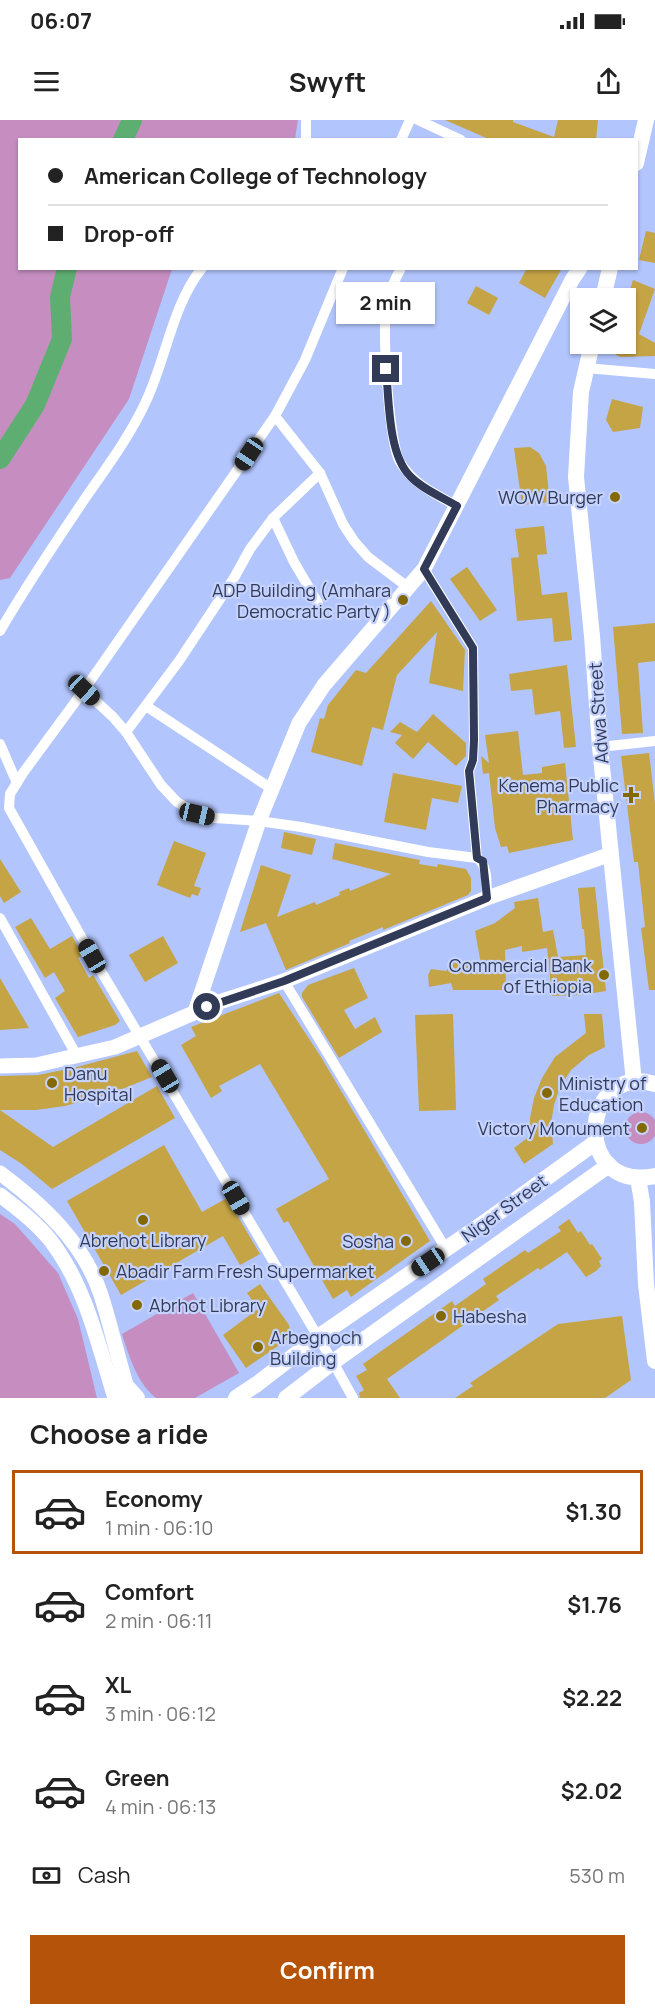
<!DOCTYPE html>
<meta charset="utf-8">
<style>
body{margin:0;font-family:Manrope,sans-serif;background:#f2f2f2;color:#222;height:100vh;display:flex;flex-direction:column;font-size:22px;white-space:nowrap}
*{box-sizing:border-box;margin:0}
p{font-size:20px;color:#767676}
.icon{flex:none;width:33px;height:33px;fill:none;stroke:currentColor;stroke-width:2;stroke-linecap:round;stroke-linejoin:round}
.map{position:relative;height:1278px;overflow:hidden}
.drawer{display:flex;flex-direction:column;background:#fff;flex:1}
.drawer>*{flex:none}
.hud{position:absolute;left:18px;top:18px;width:620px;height:132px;border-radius:0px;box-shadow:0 2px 4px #0004;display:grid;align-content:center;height:132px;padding:0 30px;background:#fff}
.buttons{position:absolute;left:570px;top:168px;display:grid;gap:12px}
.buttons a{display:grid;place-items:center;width:66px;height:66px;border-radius:0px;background:#fff;box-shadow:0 2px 4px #0004;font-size:30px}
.end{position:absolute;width:27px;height:27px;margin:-14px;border:8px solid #313a56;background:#fff;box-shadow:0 0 0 3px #fff}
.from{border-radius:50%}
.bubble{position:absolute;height:42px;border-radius:0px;background:#fff;box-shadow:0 2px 4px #0004;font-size:20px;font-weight:700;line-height:42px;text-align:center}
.car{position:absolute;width:18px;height:36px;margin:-18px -9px;border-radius:8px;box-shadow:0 0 4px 2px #0007;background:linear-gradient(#222 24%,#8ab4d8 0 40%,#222 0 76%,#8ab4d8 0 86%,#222 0)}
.hud b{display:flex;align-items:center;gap:21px;height:57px;font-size:22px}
.hud b+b{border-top:2px solid #e0e0e0}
.hud i{width:15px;height:15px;background:#222}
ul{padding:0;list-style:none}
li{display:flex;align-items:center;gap:18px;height:84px;margin:0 12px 9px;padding:0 18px;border:3px solid transparent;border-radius:0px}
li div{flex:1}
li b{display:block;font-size:22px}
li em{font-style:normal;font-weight:700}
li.current{border-color:#b45309}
li>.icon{width:54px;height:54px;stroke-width:1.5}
h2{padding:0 30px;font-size:27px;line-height:72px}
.pay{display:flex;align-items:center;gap:15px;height:66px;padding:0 30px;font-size:22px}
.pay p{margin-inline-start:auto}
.button{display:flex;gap:12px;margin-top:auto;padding:12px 30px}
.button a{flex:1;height:69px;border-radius:0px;background:#b45309;color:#fff;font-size:24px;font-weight:700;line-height:69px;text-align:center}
.status{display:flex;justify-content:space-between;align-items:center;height:42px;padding:0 30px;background:#fff;direction:ltr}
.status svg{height:16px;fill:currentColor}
header{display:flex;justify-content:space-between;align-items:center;height:78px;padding:0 30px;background:#fff;font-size:27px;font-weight:700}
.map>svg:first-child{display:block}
.green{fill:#c68ec0}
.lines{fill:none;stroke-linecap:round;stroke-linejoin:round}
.river{stroke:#5eae72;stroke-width:20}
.building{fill:#c5a446}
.street{stroke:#fff;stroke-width:10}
.secondary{stroke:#fff;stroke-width:15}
.primary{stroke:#fff;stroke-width:16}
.route{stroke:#313a56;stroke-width:8}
.poi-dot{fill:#846801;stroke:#c4d2fd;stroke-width:2}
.labels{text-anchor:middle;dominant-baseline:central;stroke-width:4.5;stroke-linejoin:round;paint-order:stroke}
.poi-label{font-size:18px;fill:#313a56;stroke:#c4d2fd;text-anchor:end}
.street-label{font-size:18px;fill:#313a56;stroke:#c4d2fd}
</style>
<div class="status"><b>06:07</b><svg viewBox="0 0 49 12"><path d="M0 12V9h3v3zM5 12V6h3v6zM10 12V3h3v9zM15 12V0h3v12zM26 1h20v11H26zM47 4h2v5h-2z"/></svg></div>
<header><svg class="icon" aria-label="menu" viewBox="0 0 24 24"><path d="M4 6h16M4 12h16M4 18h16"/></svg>Swyft<svg class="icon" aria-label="share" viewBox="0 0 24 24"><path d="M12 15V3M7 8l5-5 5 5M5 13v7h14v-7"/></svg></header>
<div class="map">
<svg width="655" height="1278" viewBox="0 0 655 1278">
<rect width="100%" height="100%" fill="#b2c5fd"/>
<g class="green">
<polygon points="0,0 298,0 295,19 20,20 20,148 172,149 129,279 10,458 0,460"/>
<circle cx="641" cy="1008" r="16"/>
<polygon points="0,1094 15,1104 58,1153 78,1199 97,1278 0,1278"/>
<path d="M193,1173L239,1253L195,1278H156C137,1263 129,1236 122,1214Z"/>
</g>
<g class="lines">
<g class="river">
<polyline points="123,20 132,0"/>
<polyline points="0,339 35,285 62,219 60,177 67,148"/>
</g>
</g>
<g class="building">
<polygon points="445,0 513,0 513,2 554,17 558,0 598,0 596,20 491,20"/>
<polygon points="646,111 655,113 655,143 639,140"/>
<polygon points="527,148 562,148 545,178 519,163"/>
<polygon points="633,160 655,169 639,214 655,223 655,236 621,237 616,235 613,231 611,224 626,224 626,183"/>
<polygon points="476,166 498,178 489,195 467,183"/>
<polygon points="612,279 643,287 640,308 613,312 606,300"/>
<polygon points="530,327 539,333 546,346 550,382 522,385 514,328"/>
<polygon points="544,406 547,434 537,435 542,475 567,472 572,520 554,522 552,498 517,501 511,438 519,437 515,409"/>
<polygon points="467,447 497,490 480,501 450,459"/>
<polygon points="431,481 465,530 463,571 429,563 437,512 397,555 383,610 372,607 362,646 311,632 320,598 324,599 328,585 356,550 366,553"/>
<polygon points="655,503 655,541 638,543 643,613 622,614 613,507"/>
<polygon points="567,545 576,627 564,628 560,591 535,595 532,569 511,571 509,554"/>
<polygon points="433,594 466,623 466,636 456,646 428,622 413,639 395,623 402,615 390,612 400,602 417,612"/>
<polygon points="518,611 523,655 542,653 542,647 565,643 573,720 509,733 507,726 501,727 495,708 489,653 483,654 481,636 489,643 485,615"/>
<polygon points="649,633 655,684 655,870 649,870 641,808 645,807 638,742 634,742 621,636"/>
<polygon points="393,653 462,666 458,683 432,678 426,710 384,702"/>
<polygon points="284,712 316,719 312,735 281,728"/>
<polygon points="174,721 206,733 194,766 201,768 198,776 192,774 190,778 157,765"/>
<polygon points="335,723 420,740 419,744 437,747 438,744 466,749 471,758 471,771 468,775 383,810 383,807 349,821 350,823 286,850 266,803 240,812 261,745 291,755 277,797 315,782 316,785 340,775 339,772 349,768 350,771 391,754 332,739"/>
<polygon points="0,739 21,772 4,783 0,776"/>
<polygon points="595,767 606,871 581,875 552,876 547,828 522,832 522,826 505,830 506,870 453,870 451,863 429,867 428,855 431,849 446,851 452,842 481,844 475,811 495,803 515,788 514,782 538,778 543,812 553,810 558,837 586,835 584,809 582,809 578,768"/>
<polygon points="31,798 50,829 72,816 83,835 78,838 89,858 93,855 120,901 115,905 78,917 55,878 65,871 54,852 45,858 15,807"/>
<polygon points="163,816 178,843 145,862 129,835"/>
<polygon points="354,848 368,878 344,890 355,909 375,897 382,912 339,938 302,877 302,873 308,865"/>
<polygon points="0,858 29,908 0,910"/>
<polygon points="279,873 321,937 430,1121 351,1177 347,1170 333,1179 288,1101 284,1103 276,1089 329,1059 260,944 219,966 222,971 211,978 181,925 196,916 191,907"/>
<polygon points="453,894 456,990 419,991 415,895"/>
<polygon points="584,894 602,894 605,927 589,935 571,950 560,967 554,985 551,1004 553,1024 524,1044 514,1028 530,1016 530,998 534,978 542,958 555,937 586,913"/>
<polygon points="137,931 152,957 110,974 65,986 36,990 0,990 0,956 38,955 73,948"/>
<polygon points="157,966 175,998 52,1069 22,1044 0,1030 0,990 53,1027"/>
<polygon points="164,1025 202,1092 227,1078 260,1134 240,1145 223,1116 121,1175 67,1081"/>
<polygon points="569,1099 578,1113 581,1111 590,1125 592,1124 602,1139 599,1141 601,1146 596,1151 586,1157 567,1132 540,1150 538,1148 496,1176 499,1180 387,1259 400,1278 360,1278 359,1273 364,1270 356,1256 367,1250 363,1244 452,1181 455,1186 486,1164 483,1159 525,1130 528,1133 561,1111 558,1107"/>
<polygon points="260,1164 289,1205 290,1212 288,1219 246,1248 223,1215 258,1189 247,1173"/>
<polygon points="622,1196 631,1260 605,1278 455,1278 473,1266 470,1263 558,1204"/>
</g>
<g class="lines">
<g class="street">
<polyline points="306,0 306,20"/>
<polyline points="418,0 461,20"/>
<polyline points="401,20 410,0"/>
<polyline points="343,148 305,240 275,296 84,570 23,653 10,674 9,688 92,836 333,1242 353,1278"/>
<path d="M401,148C395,159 390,171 387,183C381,204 389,324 400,342C413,364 435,374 457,386"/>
<polyline points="586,248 655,254"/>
<polyline points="275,296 320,353 343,404 354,421 368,437 409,468"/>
<polyline points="273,398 294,442 318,483"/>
<polyline points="424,449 473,528 474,620 473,640 469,651 477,738"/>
<path d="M0,511C26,466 55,423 84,380C106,348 131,315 147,279C166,238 173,184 202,148"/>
<path d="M84,570L113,597L126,612L161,665L177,682L197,694L215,698L259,701L301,707L428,732L477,738C489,746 486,765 487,778"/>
<polyline points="146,586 272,669"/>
<polyline points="126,612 179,541 234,458 250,429 273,398 320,353"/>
<polyline points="0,624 17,663"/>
<polyline points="600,627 655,621"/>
<polyline points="0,798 77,936"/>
<polyline points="284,861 446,1129"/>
</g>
<g class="secondary">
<polyline points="195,892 259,701 299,603 324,565 424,449 572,160 580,148"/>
<polyline points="0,946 36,945 115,927 219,882 284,861 487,778 611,734"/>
<path d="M0,1053C43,1085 84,1123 101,1175C112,1209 119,1244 130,1277"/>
<path d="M0,1075C18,1089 37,1103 51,1121C86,1167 98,1224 115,1278"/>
</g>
<g class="primary">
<polyline points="636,43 646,0"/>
<polyline points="603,178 610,148"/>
<polyline points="592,224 581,272 576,357 592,516 600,627 634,962"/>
<path d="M655,964C580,942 571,1073 655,1056"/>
<polyline points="638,1058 642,1082 646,1164 655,1241"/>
<polyline points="127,1267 137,1278"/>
<polyline points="115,1278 115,1277"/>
<polyline points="236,1278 257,1264 318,1217 488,1100 596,1022"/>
<polyline points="286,1278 333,1242 609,1045"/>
</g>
</g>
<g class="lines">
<path class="route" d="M207,887L284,861L487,778L483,741L477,738L469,651L473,640L474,620L473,528L424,449L457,386C442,377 422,369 410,356C388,334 389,279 386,249"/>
</g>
<g class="poi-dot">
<circle cx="615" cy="377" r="6"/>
<circle cx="403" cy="480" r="6"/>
<path d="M628 666h6v6h6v6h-6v6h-6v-6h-6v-6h6z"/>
<circle cx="604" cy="855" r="6"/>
<circle cx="52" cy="963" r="6"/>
<circle cx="547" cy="973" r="6"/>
<circle cx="642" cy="1008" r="6"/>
<circle cx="143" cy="1100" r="6"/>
<circle cx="406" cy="1121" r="6"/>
<circle cx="104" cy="1151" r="6"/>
<circle cx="137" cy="1185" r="6"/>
<circle cx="441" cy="1196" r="6"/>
<circle cx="258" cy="1227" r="6"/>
</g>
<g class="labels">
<g class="poi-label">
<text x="603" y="377">WOW Burger</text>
<text x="391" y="470">ADP Building (Amhara<tspan x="391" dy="21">Democratic Party )</tspan></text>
<text x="619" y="665">Kenema Public<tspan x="619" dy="21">Pharmacy</tspan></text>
<text x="592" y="845">Commercial Bank<tspan x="592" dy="21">of Ethiopia</tspan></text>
<text x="64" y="953" text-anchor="start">Danu<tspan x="64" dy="21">Hospital</tspan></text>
<text x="559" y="963" text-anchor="start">Ministry of<tspan x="559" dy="21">Education</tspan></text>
<text x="630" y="1008">Victory Monument</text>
<text x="143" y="1120" text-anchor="middle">Abrehot Library</text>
<text x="394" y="1121">Sosha</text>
<text x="116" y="1151" text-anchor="start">Abadir Farm Fresh Supermarket</text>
<text x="149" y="1185" text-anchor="start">Abrhot Library</text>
<text x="453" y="1196" text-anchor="start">Habesha</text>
<text x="270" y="1217" text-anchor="start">Arbegnoch<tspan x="270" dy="21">Building</tspan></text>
</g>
<g class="street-label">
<text transform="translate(598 593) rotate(-94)">Adwa Street</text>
<text transform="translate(504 1088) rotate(-36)">Niger Street</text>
</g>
</g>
</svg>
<div class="buttons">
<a><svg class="icon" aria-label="layers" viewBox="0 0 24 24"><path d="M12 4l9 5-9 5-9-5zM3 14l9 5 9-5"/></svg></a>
</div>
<i class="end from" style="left:207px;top:887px"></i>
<i class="end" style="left:386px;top:249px"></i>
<div class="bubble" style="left:336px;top:162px;width:99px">2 min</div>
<i class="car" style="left:249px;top:334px;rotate:214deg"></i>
<i class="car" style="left:84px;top:570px;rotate:133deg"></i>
<i class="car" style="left:197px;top:694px;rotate:103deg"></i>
<i class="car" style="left:92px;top:836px;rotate:330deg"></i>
<i class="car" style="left:165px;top:956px;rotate:329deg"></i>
<i class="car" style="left:236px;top:1078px;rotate:150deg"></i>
<i class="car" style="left:428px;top:1142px;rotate:236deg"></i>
<div class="hud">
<b><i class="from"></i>American College of Technology</b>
<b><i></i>Drop-off</b>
</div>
</div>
<section class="drawer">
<h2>Choose a ride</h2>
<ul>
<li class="current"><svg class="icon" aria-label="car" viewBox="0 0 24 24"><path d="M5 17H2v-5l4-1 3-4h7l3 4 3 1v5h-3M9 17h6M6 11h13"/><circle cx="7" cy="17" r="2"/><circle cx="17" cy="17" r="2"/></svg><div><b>Economy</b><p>1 min · 06:10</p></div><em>$1.30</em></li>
<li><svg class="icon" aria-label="car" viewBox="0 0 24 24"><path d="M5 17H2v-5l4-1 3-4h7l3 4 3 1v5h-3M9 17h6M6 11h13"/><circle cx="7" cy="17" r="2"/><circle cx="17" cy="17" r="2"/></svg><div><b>Comfort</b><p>2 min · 06:11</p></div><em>$1.76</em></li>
<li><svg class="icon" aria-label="car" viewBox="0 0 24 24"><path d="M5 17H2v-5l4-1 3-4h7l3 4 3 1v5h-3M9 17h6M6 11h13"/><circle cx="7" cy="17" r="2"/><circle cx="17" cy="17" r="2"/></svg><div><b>XL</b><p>3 min · 06:12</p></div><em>$2.22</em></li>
<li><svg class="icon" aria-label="car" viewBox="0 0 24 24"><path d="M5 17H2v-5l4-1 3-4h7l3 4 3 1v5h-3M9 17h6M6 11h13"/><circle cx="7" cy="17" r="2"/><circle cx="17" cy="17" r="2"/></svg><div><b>Green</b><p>4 min · 06:13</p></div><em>$2.02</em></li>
</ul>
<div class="pay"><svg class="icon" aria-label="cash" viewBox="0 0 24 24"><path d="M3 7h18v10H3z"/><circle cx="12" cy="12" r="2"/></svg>Cash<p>530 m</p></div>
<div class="button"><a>Confirm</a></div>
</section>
